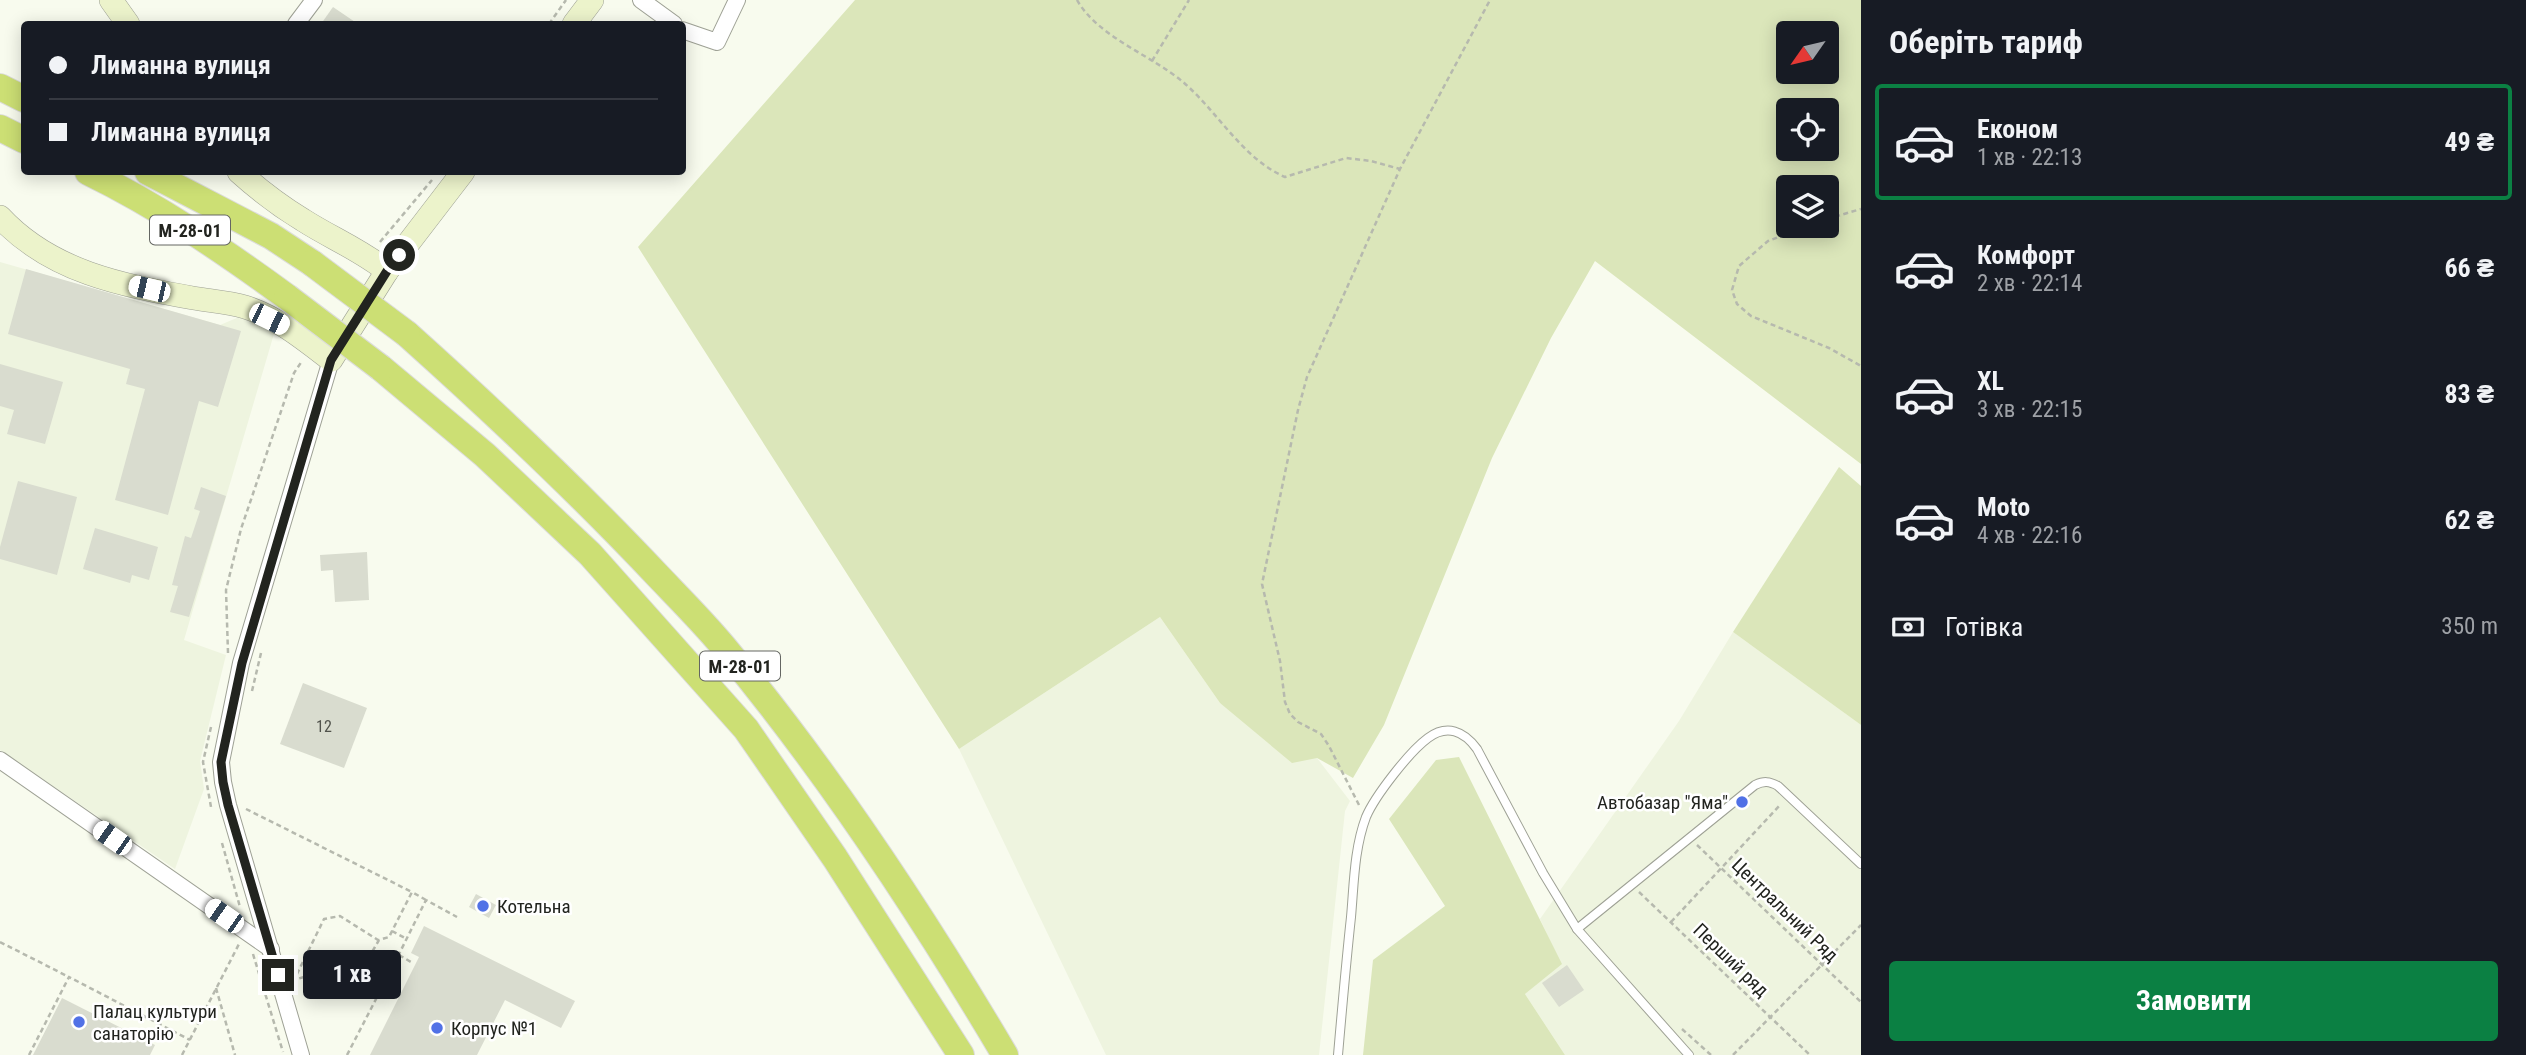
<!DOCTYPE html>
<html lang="uk">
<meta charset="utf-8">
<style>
body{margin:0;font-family:"Roboto Condensed",sans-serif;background:#20242c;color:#f1f3f6;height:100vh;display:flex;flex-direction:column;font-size:26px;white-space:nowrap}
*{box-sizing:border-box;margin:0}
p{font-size:23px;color:#9ea1a6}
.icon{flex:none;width:38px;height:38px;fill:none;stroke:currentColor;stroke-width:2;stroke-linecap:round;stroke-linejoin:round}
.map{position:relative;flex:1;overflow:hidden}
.details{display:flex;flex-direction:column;background:#171b24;width:665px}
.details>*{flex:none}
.top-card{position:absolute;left:21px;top:21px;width:665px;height:154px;border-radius:7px;box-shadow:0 4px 18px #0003;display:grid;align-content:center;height:154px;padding:0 28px;background:#171b24}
.needle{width:46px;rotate:236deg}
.tools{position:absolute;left:1776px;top:21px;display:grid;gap:14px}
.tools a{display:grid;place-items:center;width:63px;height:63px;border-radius:7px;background:#171b24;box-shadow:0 4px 18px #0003;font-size:35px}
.end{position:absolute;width:32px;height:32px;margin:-16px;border:9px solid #22241f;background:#fff;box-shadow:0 0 0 4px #fff}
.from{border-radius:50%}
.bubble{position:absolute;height:49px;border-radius:7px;background:#171b24;box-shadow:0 4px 18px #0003;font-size:23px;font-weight:700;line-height:49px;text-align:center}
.car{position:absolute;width:21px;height:42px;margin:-21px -10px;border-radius:9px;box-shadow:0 0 5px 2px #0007;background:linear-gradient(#fff 24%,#345 0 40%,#fff 0 76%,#345 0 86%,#fff 0)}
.top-card b{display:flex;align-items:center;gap:24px;height:66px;font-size:26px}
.top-card b+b{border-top:2px solid #363941}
.top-card i{width:18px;height:18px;background:#f1f3f6}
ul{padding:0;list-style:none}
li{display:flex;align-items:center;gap:21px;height:116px;margin:0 14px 10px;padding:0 14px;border:4px solid transparent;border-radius:7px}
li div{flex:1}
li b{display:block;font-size:26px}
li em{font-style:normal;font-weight:700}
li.on{border-color:#0b8043}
li>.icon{width:63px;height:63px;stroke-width:1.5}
h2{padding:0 28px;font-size:32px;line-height:84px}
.pay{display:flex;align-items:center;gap:18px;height:77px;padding:0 28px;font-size:26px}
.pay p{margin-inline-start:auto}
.primary-button{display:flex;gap:14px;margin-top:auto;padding:14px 28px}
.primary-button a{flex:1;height:80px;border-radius:7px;background:#0b8043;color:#fff;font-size:28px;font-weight:700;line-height:80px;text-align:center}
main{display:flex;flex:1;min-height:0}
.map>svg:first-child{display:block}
.built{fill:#eef4df}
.green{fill:#dbe6ba;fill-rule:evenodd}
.building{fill:#d9dccf}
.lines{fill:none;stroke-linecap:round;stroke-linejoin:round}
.service-casing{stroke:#9ea195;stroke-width:10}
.minor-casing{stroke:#9ea195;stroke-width:18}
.secondary-casing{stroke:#9ea195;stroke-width:24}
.trunk-casing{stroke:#dcdcdb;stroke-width:28}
.path{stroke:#b6b9ae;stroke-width:2.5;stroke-dasharray:5 3.5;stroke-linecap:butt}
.service{stroke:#fff;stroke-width:8}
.minor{stroke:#fff;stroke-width:16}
.secondary{stroke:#ecf3cb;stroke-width:23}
.trunk{stroke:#ccdf74;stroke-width:26}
.trunk-bridge-casing{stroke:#dcdcdb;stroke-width:28;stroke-linecap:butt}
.trunk-bridge{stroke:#ccdf74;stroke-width:26}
.route{stroke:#22241f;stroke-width:9}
.poi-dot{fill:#5171e6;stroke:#fff;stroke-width:2.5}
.labels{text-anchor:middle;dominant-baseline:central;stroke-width:5;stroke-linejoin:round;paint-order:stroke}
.number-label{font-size:16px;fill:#50524b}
.shield{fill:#fff;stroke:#646662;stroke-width:2}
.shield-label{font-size:18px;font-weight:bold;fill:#22241f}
.poi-label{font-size:19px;fill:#22241f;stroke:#fff;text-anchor:start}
.street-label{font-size:19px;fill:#22241f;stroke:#fff}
</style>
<main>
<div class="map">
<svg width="1861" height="1055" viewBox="0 0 1861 1055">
<rect width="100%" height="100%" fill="#f8fbee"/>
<g class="built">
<polygon points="0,262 220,325 239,317 276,327 184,640 226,655 200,761 204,789 175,869 0,750"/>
<polygon points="1160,617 1220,703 1317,758 1350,801 1345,811 1319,1055 1106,1055 959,749"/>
<polygon points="1733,632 1861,725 1861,1055 1565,1055 1525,994 1561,964 1540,919 1679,721"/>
</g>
<g class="green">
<path d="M855,0H1861V464L1595,261L1551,338L1492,458L1384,725L1353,778L1317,758L1292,763L1220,703L1160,617L959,749L638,247ZM1827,33V72H1788V33ZM1788,110H1827V149H1788ZM1788,187H1827V226H1788Z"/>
<polygon points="1839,467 1861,486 1861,725 1733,632"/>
<polygon points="1459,757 1562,964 1525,994 1565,1055 1363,1055 1373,960 1445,906 1389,819 1436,760"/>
</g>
<g class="building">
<polygon points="333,7 358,24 321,24"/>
<polygon points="26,269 241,331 218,407 199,401 168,515 115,500 145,389 126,384 130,369 8,334"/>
<polygon points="0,364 63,382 45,444 7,434 14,410 0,406"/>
<polygon points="18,481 77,497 57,575 0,559 0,547"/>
<polygon points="201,487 226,496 189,617 170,612 178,586 172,585 185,536 191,538 200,511 194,509"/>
<polygon points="95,528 158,547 149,580 132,575 130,583 83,569"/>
<polygon points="367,552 369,600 335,602 333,570 321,571 320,555"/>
<polygon points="303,683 367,708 344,768 280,744"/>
<polygon points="476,894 496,905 489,918 469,907"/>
<polygon points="424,926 575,1001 561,1028 505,1000 477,1055 370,1055 419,957 411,953"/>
<polygon points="1567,965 1584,990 1559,1007 1542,983"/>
<polygon points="62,998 155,1045 150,1055 33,1055"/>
</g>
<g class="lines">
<defs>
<g id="service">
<path d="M1577,929L1755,785C1764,781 1769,781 1778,786L1861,864"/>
<path d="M1338,1055C1342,1009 1346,963 1351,917C1354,884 1354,849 1366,817C1375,796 1409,752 1428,738C1447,724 1464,731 1477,749L1543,873L1577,929L1689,1055"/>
</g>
<g id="minor">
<polyline points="641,0 674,24"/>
<polyline points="296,24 314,0"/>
<polyline points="682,30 717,42 737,0"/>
<polyline points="0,760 271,949"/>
<polyline points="301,1055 228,805 223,782 221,762 241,663 331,360"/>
</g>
<g id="secondary">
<polyline points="111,0 128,24"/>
<polyline points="574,24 592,0"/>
<path d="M239,172C259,190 280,206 303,220C331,238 361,250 387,271"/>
<path d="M0,217C51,272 121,285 193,298C210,301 229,302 245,307C277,317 305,340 331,360L387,271L463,172"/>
</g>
<g id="trunk">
<polyline points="0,87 24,99"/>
<polyline points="0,128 24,140"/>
<path d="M88,172C158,206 224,251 287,297"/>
<polyline points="148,172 271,236 312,263"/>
<path d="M407,334C494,412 578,491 658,576C680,599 703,622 723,646C829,773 921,913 1005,1055"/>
<polyline points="381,368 485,455 590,554 746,729 835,858 961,1055"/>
</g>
</defs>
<use href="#service" class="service-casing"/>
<use href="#minor" class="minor-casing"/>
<use href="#secondary" class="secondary-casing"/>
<use href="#trunk" class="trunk-casing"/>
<g class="path">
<path d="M1077,0C1098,37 1151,55 1183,82C1219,113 1242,158 1285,177L1346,158L1371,161L1400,169"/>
<polyline points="549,24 566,0"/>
<polyline points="1152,61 1189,0"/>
<polyline points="1827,219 1861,209"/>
<polyline points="1809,226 1768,241 1739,266 1732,290 1737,304 1751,316 1829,348 1861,366"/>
<polyline points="380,242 432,180"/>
<polyline points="228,653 226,590 241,529 294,373 302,361"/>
<polyline points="252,691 261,653"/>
<polyline points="211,727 203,762 211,807"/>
<polyline points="1359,805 1329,746 1321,734 1298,722 1290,714 1285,702 1280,661 1262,584 1298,410 1307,377 1400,169 1490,0"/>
<polyline points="246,809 412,892"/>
<polyline points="222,843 240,907"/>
<polyline points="1697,845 1861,1002"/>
<polyline points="1639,892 1810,1055"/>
<polyline points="426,900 412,892 389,937 379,940 365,964 388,976 426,900 457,917"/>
<polyline points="1671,922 1781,804"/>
<polyline points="392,931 405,938"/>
<polyline points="0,942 69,977"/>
<polyline points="253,954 283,1052"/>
<polyline points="399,955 411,962"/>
<polyline points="369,957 294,980 324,919 340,916 378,940"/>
<polyline points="216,988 235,1055"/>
<polyline points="1682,1029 1711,1055"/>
<polyline points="29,1055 69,977 190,1040"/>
<polyline points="182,1055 239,944"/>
<polyline points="347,1055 388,976"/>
<polyline points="1733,1055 1861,925"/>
</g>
<use href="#service" class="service"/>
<use href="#minor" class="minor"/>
<use href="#secondary" class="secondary"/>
<use href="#trunk" class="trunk"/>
<defs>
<g id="trunk-bridge">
<polyline points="312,263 407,334"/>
<polyline points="287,297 381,368"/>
</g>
</defs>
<use href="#trunk-bridge" class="trunk-bridge-casing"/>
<use href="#trunk-bridge" class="trunk-bridge"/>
</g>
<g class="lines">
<polyline class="route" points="278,975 228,805 223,782 221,762 242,663 331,360 387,271 399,255"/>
</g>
<g class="poi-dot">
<circle cx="1742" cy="802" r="7"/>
<circle cx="483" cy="906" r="7"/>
<circle cx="79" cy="1022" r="7"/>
<circle cx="437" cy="1028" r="7"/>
</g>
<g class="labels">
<g class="number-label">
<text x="324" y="726">12</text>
</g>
<g class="shield">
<rect x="150" y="215.5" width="80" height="29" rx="5"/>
<rect x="700" y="651.5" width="80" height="29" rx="5"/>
</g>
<g class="shield-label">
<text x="190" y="230">М-28-01</text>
<text x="740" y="666">М-28-01</text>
</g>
<g class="poi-label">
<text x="1728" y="802" text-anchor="end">Автобазар "Яма"</text>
<text x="497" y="906">Котельна</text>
<text x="93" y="1011">Палац культури<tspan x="93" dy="22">санаторію</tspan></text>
<text x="451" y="1028">Корпус №1</text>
</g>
<g class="street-label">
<text transform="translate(1785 910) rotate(44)">Центральний Ряд</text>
<text transform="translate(1731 960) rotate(44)">Перший ряд</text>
</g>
</g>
</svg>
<div class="tools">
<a><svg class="needle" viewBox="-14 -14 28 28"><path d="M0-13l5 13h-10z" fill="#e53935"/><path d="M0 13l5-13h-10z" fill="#9ea1a6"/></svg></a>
<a><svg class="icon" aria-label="locate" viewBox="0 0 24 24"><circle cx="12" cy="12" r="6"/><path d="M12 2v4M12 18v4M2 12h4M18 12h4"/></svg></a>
<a><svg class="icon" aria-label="layers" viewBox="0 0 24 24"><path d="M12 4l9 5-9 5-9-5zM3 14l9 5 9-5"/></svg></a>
</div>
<i class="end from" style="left:399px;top:255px"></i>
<i class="end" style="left:278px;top:975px"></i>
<div class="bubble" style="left:303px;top:950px;width:98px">1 хв</div>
<i class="car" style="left:149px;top:289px;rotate:283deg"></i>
<i class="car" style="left:269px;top:319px;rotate:116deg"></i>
<i class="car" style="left:112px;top:838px;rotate:305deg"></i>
<i class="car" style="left:224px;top:916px;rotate:305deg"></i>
<div class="top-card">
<b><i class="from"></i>Лиманна вулиця</b>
<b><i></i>Лиманна вулиця</b>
</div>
</div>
<section class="details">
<h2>Оберіть тариф</h2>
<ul>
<li class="on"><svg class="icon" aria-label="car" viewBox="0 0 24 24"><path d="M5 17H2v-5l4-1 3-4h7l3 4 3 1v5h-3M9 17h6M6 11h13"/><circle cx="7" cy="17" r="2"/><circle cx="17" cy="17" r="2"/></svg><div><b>Економ</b><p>1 хв · 22:13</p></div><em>49 ₴</em></li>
<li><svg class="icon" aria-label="car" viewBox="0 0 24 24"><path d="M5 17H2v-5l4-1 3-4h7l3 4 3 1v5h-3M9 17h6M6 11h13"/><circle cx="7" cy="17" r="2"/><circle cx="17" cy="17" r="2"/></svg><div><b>Комфорт</b><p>2 хв · 22:14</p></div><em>66 ₴</em></li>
<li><svg class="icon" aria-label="car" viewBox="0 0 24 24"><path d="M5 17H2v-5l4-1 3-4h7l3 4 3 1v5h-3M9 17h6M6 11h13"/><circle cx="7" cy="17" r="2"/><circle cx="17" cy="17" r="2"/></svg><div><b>XL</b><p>3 хв · 22:15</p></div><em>83 ₴</em></li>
<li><svg class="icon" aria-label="car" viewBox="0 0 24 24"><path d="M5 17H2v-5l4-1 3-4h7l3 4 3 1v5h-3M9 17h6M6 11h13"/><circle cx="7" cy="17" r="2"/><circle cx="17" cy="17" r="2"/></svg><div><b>Moto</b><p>4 хв · 22:16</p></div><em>62 ₴</em></li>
</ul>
<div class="pay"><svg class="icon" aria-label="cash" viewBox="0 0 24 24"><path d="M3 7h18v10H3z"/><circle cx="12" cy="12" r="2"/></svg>Готівка<p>350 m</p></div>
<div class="primary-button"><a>Замовити</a></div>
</section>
</main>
